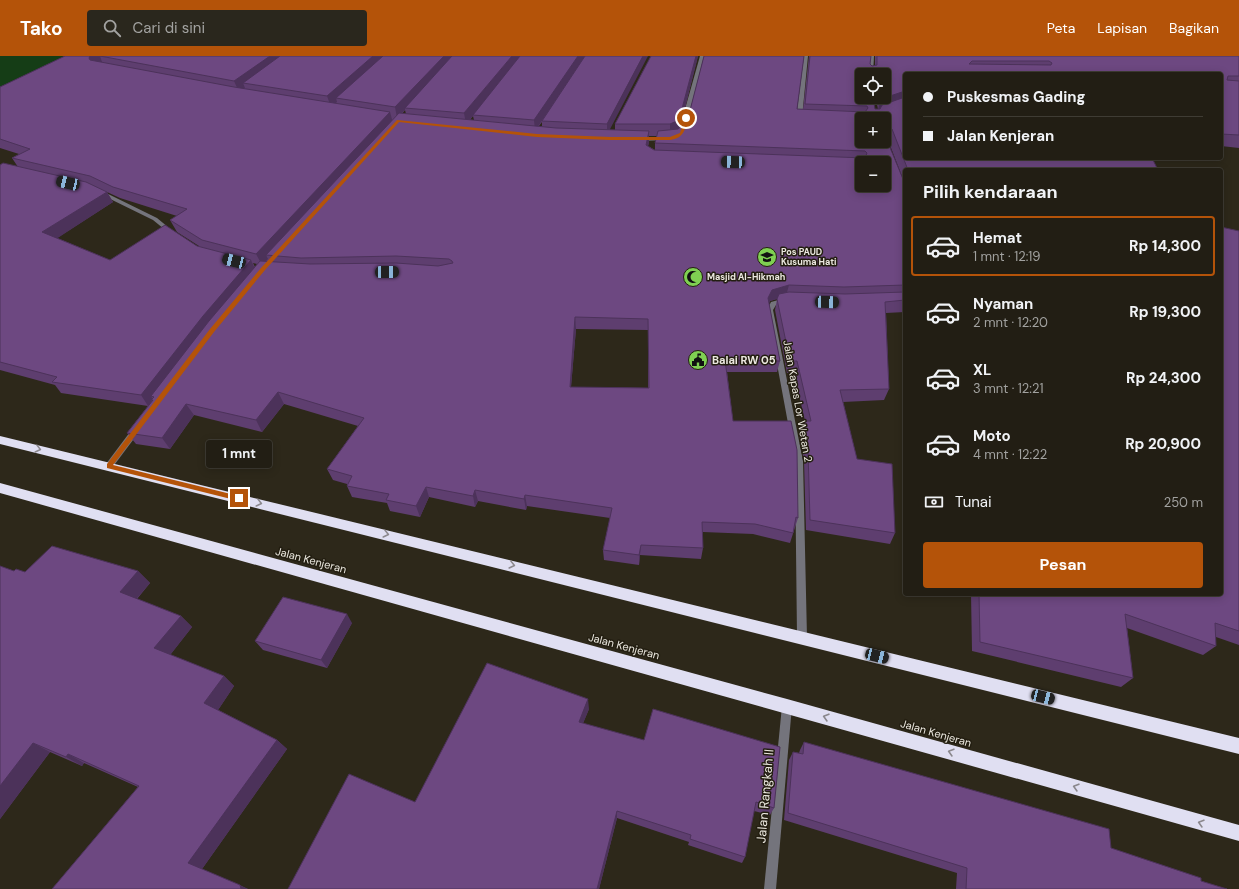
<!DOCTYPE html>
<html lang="id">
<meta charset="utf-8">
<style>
body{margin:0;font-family:"DM Sans",sans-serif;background:#2a271d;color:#f1f3f6;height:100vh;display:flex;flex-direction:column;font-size:15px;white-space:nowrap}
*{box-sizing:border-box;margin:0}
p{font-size:13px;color:#a2a2a0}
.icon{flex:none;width:22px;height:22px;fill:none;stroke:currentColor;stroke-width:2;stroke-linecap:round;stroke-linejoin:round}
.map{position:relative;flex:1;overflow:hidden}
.panel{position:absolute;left:903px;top:112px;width:320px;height:428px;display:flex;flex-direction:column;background:#221e14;border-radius:4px;box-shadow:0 2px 10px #0003,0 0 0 1px #3f3c34}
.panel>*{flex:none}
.banner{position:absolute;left:903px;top:16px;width:320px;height:88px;border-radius:4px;box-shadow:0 2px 10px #0003,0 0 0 1px #3f3c34;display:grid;align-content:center;height:88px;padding:0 20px;background:#221e14}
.buttons{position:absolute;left:855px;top:12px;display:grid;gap:8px}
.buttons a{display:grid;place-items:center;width:36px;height:36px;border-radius:4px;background:#221e14;box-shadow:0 2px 10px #0003,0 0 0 1px #3f3c34;font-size:20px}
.end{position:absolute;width:18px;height:18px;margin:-9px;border:5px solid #b45309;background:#fff;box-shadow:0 0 0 2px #fff}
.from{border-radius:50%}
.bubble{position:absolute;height:28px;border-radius:4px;background:#221e14;box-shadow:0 2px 10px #0003,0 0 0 1px #3f3c34;font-size:13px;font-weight:700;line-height:28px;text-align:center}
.car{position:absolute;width:12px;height:24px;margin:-12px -6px;border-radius:5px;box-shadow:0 0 3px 1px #0007;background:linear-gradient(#222 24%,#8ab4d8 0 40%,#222 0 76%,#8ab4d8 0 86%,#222 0)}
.banner b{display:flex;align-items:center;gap:14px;height:38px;font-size:15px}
.banner b+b{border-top:1px solid #3f3c34}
.banner i{width:10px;height:10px;background:#f1f3f6}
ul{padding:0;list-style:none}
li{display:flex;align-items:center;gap:12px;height:60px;margin:0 8px 6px;padding:0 12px;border:2px solid transparent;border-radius:4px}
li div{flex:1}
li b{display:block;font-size:15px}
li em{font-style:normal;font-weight:700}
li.current{border-color:#b45309}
li>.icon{width:36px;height:36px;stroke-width:1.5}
h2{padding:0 20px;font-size:18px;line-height:48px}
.pay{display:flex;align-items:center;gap:10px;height:44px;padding:0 20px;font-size:15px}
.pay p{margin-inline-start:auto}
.action{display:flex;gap:8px;margin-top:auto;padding:8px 20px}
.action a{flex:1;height:46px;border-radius:4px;background:#b45309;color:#fff;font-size:16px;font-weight:700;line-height:46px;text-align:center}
header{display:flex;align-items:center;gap:24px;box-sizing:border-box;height:56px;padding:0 20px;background:#b45309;color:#fff}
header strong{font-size:19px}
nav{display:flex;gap:22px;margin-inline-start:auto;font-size:14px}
.search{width:280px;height:36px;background:#2a271d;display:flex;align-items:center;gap:10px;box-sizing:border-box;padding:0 14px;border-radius:4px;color:#a2a2a0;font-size:15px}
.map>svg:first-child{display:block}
.green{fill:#153d16}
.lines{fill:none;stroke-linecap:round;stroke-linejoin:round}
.street{fill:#74747c;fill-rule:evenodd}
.highway{fill:#e0dff2;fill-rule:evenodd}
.wall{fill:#5e3e6f;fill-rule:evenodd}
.shaded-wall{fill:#4c325a}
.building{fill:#6d4881;stroke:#4c325a;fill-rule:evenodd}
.oneway{stroke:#8b888d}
.route{fill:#b45309}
.labels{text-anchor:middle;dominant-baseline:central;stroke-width:3;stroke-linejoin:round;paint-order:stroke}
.far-poi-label{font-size:9px;font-weight:bold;fill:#ece9e0;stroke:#231e11;text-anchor:start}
.poi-label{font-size:11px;font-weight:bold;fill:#ece9e0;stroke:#231e11;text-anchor:start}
.street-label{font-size:11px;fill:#ece9e0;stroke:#231e11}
.near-street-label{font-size:13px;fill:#ece9e0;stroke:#231e11}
</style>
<header>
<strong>Tako</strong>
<div class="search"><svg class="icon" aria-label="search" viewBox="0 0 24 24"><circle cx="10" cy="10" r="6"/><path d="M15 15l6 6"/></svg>Cari di sini</div>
<nav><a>Peta</a><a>Lapisan</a><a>Bagikan</a></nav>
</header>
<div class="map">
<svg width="1239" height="833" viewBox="0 0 1239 833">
<rect width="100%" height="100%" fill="#2d281a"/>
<polygon class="green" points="0,0 88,0 0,42"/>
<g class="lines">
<g class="street">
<polygon points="700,0 704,0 684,78 681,80 678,78"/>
<polygon points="804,0 808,0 802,62 799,64 796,62"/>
<polygon points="870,0 874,0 873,19 869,19"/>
<polygon points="666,81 669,83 668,84 638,85 635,83 638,81"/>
<polygon points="102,135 157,162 174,176 173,177 169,177 153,164 100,138 100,136"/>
<polygon points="786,242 788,243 788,245 776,249 773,254 803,405 807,581 805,584 802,585 799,584 797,581 795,405 767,254 771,246"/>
<polygon points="136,371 140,374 139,376 112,412 106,412 105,410 106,408 133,372"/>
<polygon points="787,645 791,647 792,650 776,833 764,833 782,650 783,647"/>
</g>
<g class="highway">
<polygon points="0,380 1239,682 1239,698 0,388"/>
<polygon points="0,427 787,643 1239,769 1239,785 0,437"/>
</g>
</g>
<g class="wall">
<path d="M65,0H585L610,74H615V68L651,0H698L680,72L797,53H803L809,0H871L870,8L872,10L875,9V0H1239V92L1221,90V18H905V102L1158,114H905V128L888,84L886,83L905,128V256L886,257L889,333L884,344L843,346L857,403L895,477L890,488L806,474L804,405L799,377L802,365H805L794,317H787L775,254L777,243L770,245L769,247L780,305L777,316H727L733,365L798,462L790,487L753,478L703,476V492L701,503L640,499L639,509L604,504L603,494L610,462L527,450L526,454L478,445L475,451L429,441L420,461L390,455L387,447L352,441L347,430V428L333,424L327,413L358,370L284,348L262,376L194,359L170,393L136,388L127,377L148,350L61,337L55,329L0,314V109L18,111L12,102L19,98L0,92V31ZM862,19H884V41H875L878,53H875ZM405,54L406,58H402ZM473,60L474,64H470ZM542,66V70H539ZM649,80H657L655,87V94L648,90L649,86ZM107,136L120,142L177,160L170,164L177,176L199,190H197L110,204L57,182L113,146ZM253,207L257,208L255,211ZM576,273L648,274V332L571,331Z"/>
<polygon points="1239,175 1239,589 1216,581 1216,590 1203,599 1127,572 1133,622 1121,631 972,595 971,538 1221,538"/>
<polygon points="0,510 14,515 25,516 138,515 150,527 137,543 181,560 192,571 170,599 224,620 234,630 218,654 277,684 287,693 202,813 248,833 52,833 138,731 84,707 82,710 50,696 0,763"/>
<polygon points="352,567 327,612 263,594 255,585"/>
<polygon points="589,653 583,667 774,752 770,759 754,755 745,801 742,807 688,789 689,786 617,762 599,833 288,833 415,746"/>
<polygon points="804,686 1111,792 1201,825 1227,833 956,833 957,817 784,764 789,704 793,696 799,697 800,694"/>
</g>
<g class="shaded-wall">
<polygon points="90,0 113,0 100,0 102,6 96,9 95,13 89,2"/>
<polygon points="270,0 288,0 243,27 245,32 239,36 234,25"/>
<polygon points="373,0 388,0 336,42 337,46 331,51 327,40"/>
<polygon points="444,0 456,0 405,52 405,54 397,62 395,51"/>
<polygon points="512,0 522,0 473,59 473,60 466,68 464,57"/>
<polygon points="578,0 585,0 535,75 534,64"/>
<polygon points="643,0 648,0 607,79 607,68"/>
<polygon points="696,0 698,0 679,75 670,80 670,68"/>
<polygon points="905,35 905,45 878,54 881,43"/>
<polygon points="390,56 393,67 266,199 268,203 262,209 256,198"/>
<polygon points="887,70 884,81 884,73"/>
<polygon points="649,75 649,86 646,101 646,89"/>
<polygon points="107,136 113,146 50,187 42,176"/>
<polygon points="251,204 256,215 154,341 151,340 153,344 151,344 152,345 148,350 141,339 203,260"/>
<polygon points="789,229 786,240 770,245 766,254 768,242 772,234"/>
<polygon points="575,261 576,273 570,342 570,331"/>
<polygon points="278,336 284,348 262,376 256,364"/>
<polygon points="186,348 194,359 170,393 162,382"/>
<polygon points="426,431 429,441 420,461 416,450"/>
<polygon points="475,434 478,445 475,451 473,440"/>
<polygon points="525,439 527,450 526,454 524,443"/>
<polygon points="641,489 639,509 639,499"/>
<polygon points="138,515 150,527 132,548 120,536"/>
<polygon points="347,558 352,567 327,612 321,604"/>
<polygon points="181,560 192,571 167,603 154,592"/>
<polygon points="224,620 234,630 216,657 204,647"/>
<polygon points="588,643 589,653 580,675 579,666"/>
<polygon points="277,684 287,693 202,813 188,807"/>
<polygon points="33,687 50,696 0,763 0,730"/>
<polygon points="68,698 84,707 82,710 66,701"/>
<polygon points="617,755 617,762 599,833 597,833"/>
<polygon points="240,829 248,833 241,833"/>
</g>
<g class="building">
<polygon points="65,0 90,0 89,2 90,4 234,31 390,56 256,198 202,184 170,164 187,153 113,131 90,120 12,102 30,93 0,83 0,31"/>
<polygon points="100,0 270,0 234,25"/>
<polygon points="280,0 373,0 327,40 243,27"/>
<polygon points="383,0 444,0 395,51 336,42"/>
<polygon points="452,0 512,0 464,57 405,52"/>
<polygon points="520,0 578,0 534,64 473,59"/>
<polygon points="585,0 643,0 607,68 542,65"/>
<polygon points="651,0 696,0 679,64 670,68 615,68"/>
<path d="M704,0H804L797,53L865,56L868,52L867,50L805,48L810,0H871L870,8L872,10L877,9V0H1239V20H1228L1227,24L1239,25V79L1221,78V18H905V35L881,43V41H884V19H862V41H873L875,53H880L882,49L905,41V102H1152L1158,114H908L892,73L887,70L884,73V63H862V85H884V77L905,128V229L844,231L789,229L772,234L768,242L780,305L725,304L733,365H791L797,394L798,462L796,461L793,477L755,468L702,466L703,492L641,489L639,499L603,494L612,452L525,439L524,443L475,434L473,440L426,431L416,450L386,444L389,438L347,430L352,420L327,413L364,362L278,336L256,364L186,348L162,382L127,377L153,344H151L154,341L151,340L209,265L260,205L310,208L396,207L438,210L453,207L452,205L449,203L396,200L301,202L266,199L399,57L556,72L649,75L646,89L654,94L865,102L867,97L865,95L655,87L658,75L678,73L687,66ZM972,5H1049L1052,7L1051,9L969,8ZM862,107H884V129H862ZM575,261L648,263L649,332L570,331Z"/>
<polygon points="3,107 86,126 107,136 42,176 110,204 165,169 197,190 251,204 203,260 141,339 52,326 57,321 0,306 0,109"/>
<polygon points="1221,171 1239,175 1239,575 1215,567 1216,590 1125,558 1133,622 980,586 979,538 1221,538"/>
<polygon points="789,236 845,238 905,236 905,244 885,246 889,333 840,334 857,403 892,408 895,477 810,464 808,394 802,365 811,365 797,305 790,305 777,243 779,238"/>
<polygon points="52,490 138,515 120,536 181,560 154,592 224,620 204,647 277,684 188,807 240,829 241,833 52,833 139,730 68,698 66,701 33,687 0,730 0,510 14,515 16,513 25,516"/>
<polygon points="283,541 347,558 321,604 255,585"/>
<polygon points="487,607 588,643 579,666 644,684 653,653 780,691 774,752 756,746 745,801 690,783 691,779 617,755 597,833 288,833 349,718 415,746"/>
<polygon points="804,686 1109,773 1111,792 1201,822 1201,825 1227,833 966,833 967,812 788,757 793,696 803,698"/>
</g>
<defs><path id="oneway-chevron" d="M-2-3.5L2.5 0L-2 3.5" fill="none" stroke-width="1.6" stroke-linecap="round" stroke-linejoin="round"/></defs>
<g class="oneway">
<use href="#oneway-chevron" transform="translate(38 393) rotate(14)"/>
<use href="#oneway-chevron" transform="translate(259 447) rotate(14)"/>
<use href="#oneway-chevron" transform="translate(386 478) rotate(14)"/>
<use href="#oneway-chevron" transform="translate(512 509) rotate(14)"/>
<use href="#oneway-chevron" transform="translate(826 661) rotate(-164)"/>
<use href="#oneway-chevron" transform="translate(951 696) rotate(-164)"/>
<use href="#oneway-chevron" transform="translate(1076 731) rotate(-164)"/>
<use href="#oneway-chevron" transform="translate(1201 767) rotate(-164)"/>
</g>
<path class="route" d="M685,61L688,62C685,74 684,82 670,84H610L537,81L399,66L265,214L214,276L113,409L239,440L243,442L242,444L239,445L107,412V408L210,273L261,212L397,64L537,78L610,81H670L680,77Z"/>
<defs>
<symbol id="school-disc" viewBox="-11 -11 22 22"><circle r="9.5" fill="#7fd052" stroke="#231e11"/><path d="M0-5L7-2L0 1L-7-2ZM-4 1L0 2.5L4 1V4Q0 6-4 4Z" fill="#111"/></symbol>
<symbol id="mosque-disc" viewBox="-11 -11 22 22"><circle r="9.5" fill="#7fd052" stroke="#231e11"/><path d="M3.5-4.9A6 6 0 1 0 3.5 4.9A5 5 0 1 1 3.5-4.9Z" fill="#111"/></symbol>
<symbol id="civic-disc" viewBox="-11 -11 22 22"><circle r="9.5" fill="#7fd052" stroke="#231e11"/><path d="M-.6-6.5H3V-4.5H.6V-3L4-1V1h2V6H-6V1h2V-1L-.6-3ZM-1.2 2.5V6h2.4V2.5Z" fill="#111"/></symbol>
</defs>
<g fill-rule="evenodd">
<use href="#school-disc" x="756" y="190" width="22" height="22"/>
<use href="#mosque-disc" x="682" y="210" width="22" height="22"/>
<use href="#civic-disc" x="687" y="293" width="22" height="22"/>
</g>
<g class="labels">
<g class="far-poi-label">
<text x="781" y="196">Pos PAUD<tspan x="781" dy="10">Kusuma Hati</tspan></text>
<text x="707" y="221">Masjid Al-Hikmah</text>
</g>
<g class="poi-label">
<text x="712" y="304">Balai RW 05</text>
</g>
<g class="street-label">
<text transform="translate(798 345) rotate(80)">Jalan Kapas Lor Wetan 2</text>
<text transform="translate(311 504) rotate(15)">Jalan Kenjeran</text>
<text transform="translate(624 590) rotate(15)">Jalan Kenjeran</text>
<text transform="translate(936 677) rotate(16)">Jalan Kenjeran</text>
</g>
<g class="near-street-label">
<text transform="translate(765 740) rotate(-85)">Jalan Rangkah II</text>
</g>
</g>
</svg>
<div class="buttons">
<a><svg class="icon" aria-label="locate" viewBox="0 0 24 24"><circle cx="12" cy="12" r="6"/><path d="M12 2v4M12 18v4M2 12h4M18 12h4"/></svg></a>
<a>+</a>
<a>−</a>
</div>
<i class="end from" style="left:686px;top:62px"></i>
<i class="end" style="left:239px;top:442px"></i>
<div class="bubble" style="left:206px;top:384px;width:66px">1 mnt</div>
<i class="car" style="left:733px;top:106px;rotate:272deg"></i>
<i class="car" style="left:68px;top:127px;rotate:283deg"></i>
<i class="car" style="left:234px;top:205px;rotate:284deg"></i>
<i class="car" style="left:387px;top:216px;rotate:89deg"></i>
<i class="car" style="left:827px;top:246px;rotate:92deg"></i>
<i class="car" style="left:877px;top:600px;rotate:104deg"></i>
<i class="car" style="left:1043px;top:641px;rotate:104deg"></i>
<div class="banner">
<b><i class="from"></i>Puskesmas Gading</b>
<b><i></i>Jalan Kenjeran</b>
</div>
<section class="panel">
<h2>Pilih kendaraan</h2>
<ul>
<li class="current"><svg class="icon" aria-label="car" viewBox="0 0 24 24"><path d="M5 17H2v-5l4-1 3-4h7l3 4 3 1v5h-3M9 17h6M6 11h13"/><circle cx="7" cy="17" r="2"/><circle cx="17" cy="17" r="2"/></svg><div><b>Hemat</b><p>1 mnt · 12:19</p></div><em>Rp 14,300</em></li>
<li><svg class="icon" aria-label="car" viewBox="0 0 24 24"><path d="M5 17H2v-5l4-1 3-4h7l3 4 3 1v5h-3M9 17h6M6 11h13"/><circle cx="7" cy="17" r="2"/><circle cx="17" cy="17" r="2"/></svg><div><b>Nyaman</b><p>2 mnt · 12:20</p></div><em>Rp 19,300</em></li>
<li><svg class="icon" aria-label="car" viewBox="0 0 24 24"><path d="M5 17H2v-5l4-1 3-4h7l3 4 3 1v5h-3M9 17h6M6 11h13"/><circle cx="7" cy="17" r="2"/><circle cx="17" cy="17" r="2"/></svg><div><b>XL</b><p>3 mnt · 12:21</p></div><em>Rp 24,300</em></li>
<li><svg class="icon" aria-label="car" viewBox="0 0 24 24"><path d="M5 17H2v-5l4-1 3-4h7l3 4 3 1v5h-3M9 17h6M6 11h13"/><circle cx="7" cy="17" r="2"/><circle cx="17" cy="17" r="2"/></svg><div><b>Moto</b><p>4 mnt · 12:22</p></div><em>Rp 20,900</em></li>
</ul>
<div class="pay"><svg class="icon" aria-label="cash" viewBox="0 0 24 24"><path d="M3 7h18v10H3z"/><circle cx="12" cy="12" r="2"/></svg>Tunai<p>250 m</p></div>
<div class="action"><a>Pesan</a></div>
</section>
</div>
